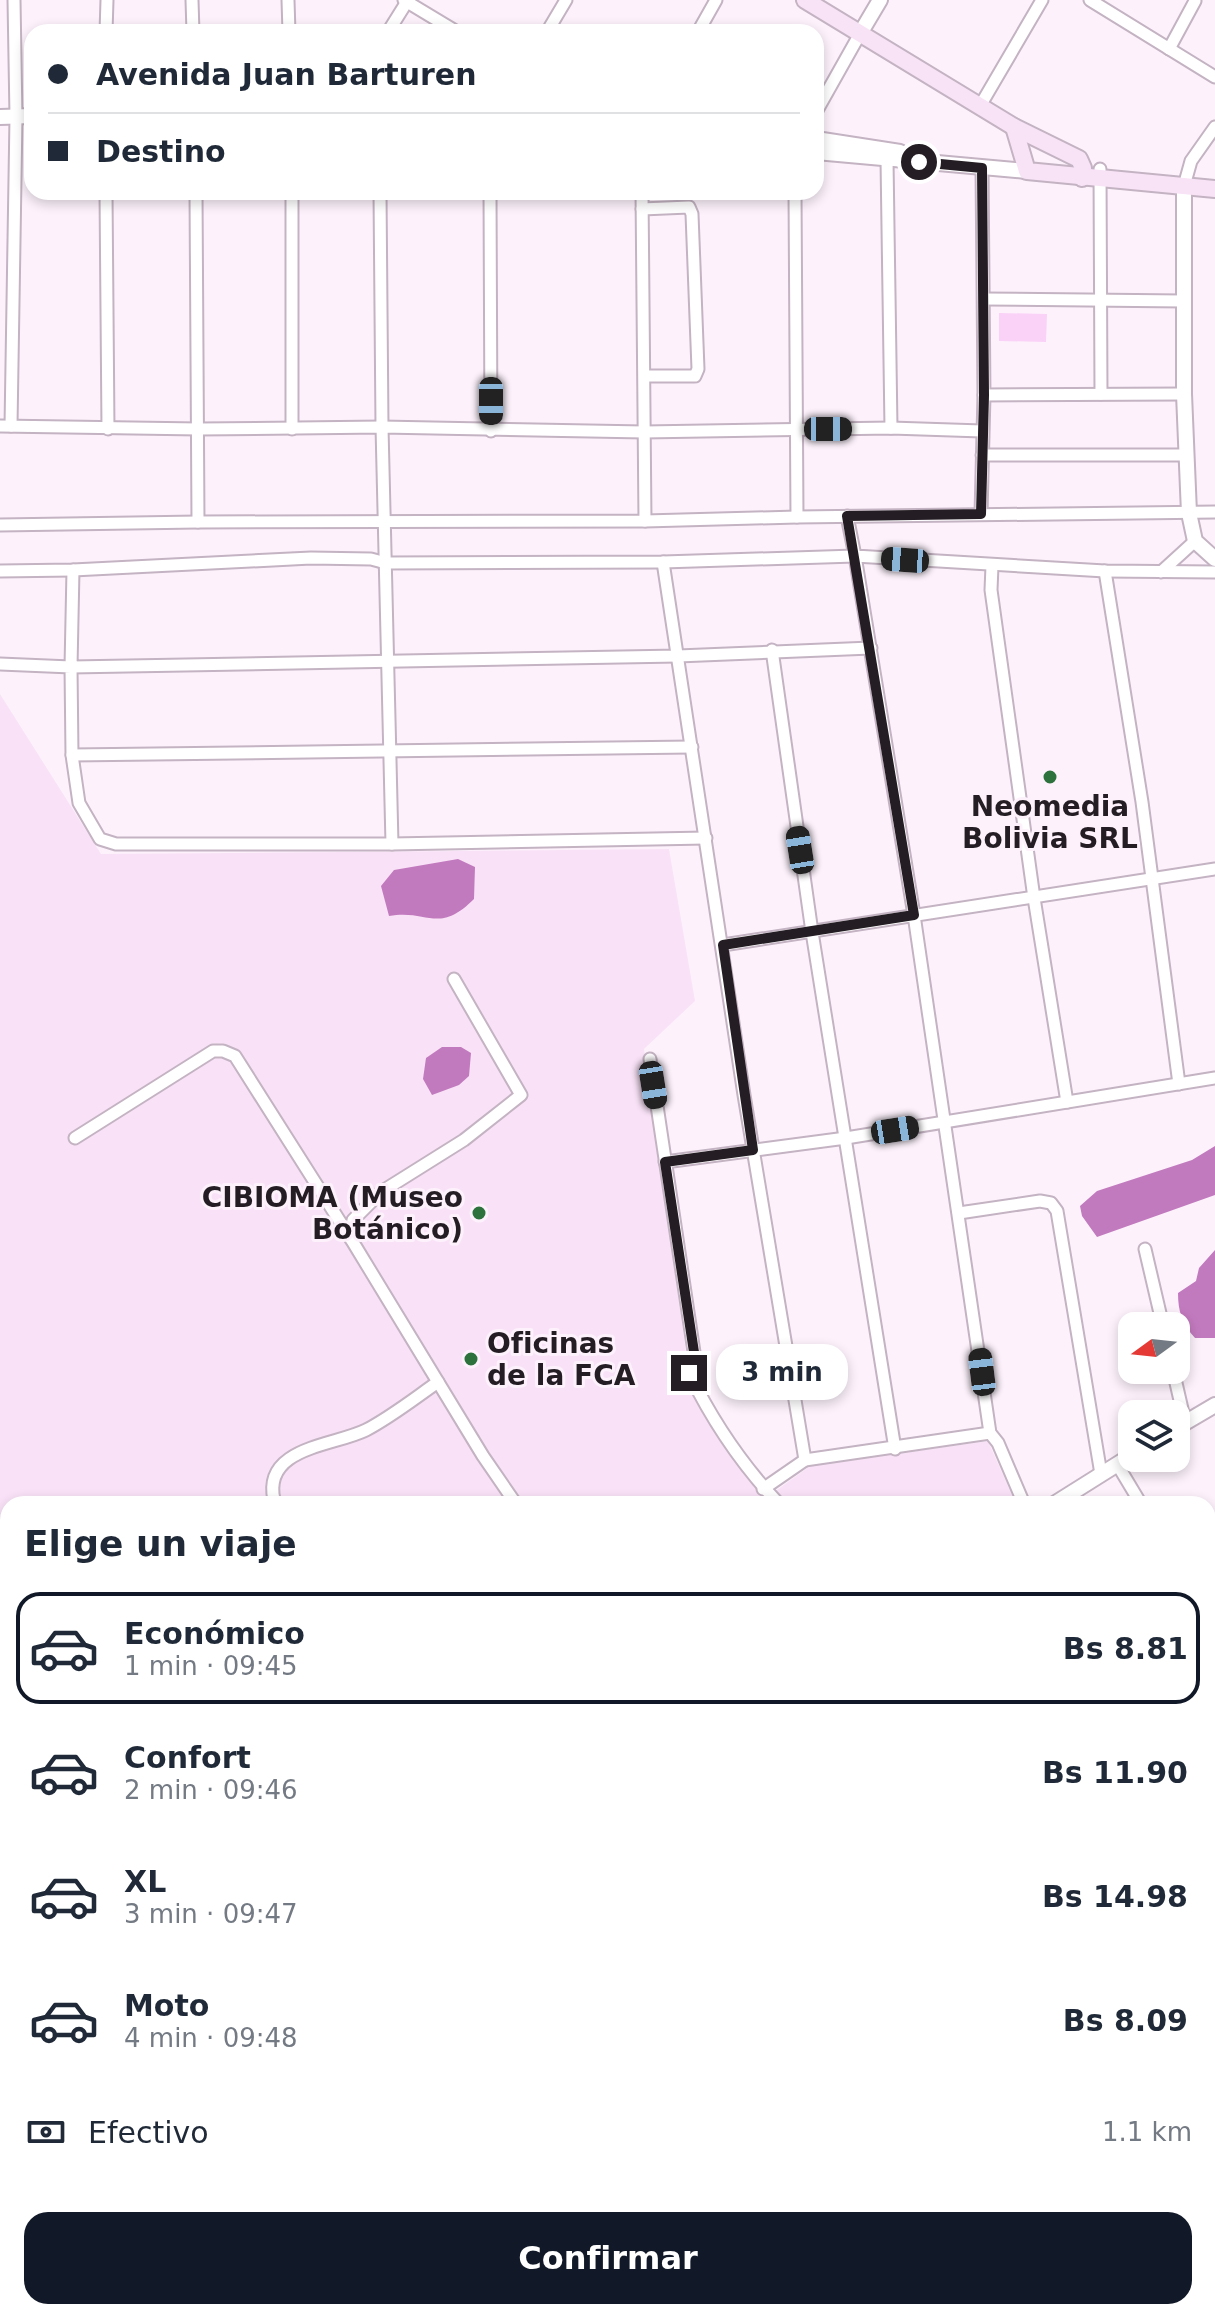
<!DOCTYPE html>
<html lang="es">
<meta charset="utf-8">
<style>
body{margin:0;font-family:"DejaVu Sans",sans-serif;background:#f2f2f3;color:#1f2937;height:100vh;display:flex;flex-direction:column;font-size:30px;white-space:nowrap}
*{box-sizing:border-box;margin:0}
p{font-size:26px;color:#747a83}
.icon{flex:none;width:44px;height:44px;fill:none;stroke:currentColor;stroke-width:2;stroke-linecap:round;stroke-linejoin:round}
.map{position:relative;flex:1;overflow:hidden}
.details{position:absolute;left:0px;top:1496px;width:1216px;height:824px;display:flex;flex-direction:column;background:#fff;border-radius:24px 24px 0 0;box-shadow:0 4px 12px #0003}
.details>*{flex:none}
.top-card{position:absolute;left:24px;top:24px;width:800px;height:176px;border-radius:24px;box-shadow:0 4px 12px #0003;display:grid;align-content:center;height:176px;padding:0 24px;background:#fff}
.needle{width:52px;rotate:255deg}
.fabs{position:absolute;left:1118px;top:1312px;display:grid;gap:16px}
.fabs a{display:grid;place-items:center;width:72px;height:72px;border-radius:16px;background:#fff;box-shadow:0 4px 12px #0003;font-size:40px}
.end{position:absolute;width:36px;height:36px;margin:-18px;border:10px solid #241d23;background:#fff;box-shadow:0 0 0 4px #fff}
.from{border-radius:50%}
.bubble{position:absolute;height:56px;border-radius:24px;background:#fff;box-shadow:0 4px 12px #0003;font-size:26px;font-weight:600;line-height:56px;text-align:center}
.car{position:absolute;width:24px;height:48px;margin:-24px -12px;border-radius:10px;box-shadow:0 0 6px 2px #0007;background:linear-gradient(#222 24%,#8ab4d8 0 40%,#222 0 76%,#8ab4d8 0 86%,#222 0)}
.top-card b{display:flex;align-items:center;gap:28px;height:76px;font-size:30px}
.top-card b+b{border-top:2px solid #e0e1e3}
.top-card i{width:20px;height:20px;background:#1f2937}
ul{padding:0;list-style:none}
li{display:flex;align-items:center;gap:24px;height:112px;margin:0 16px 12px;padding:0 8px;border:4px solid transparent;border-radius:24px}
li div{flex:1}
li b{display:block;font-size:30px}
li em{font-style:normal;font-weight:600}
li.selected{border-color:#111827}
li>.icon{width:72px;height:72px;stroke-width:1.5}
h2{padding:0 24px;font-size:36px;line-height:96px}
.pay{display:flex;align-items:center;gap:20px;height:88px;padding:0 24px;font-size:30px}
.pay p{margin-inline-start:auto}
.cta{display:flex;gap:16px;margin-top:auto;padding:16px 24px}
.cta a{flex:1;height:92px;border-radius:24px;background:#111827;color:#fff;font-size:32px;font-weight:600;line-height:92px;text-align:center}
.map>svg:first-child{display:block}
.built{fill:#f9e2f7}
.green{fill:#fad1f7}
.water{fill:#c27abe}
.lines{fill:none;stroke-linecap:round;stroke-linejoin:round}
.minor-casing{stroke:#c4b3c2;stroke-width:15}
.tertiary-casing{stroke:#c4b3c2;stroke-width:18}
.secondary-casing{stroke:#c4b3c2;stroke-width:20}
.minor{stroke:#fff;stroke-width:11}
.tertiary{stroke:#fff;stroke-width:14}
.secondary{stroke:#f8e2f6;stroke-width:16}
.route{stroke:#241d23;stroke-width:10}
.poi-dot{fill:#2d713d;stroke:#fdf2fc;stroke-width:3}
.labels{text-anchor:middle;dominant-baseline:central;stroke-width:6;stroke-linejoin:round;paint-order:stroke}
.poi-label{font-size:28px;font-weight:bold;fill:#241d23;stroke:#fdf2fc}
</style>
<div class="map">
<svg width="1215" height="2320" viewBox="0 0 1215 2320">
<rect width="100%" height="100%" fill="#fdf2fc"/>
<polygon class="built" points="0,694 101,854 669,849 695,1001 644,1049 686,1352 682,1379 763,1500 810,1466 988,1441 1016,1504 8,1504 8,2312 690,2312 664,2320 0,2320"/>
<g class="green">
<polygon points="999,313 1047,314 1046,342 999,341"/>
<polygon points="809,2312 989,2312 994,2320 811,2320"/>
</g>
<g class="water">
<path d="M458,859L475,867L474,899C438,935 428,909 389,916L381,886L394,870Z"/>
<polygon points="442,1047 461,1047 471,1053 469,1076 459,1085 432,1095 423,1079 426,1058"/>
<polygon points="1215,1146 1215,1195 1097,1237 1082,1216 1080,1206 1097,1191 1192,1160"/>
<path d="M1215,1250V1338H1195C1182,1324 1178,1311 1178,1293L1196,1281L1199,1268Z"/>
<polygon points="77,2312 219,2312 160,2320 79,2320"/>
</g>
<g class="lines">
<defs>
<g id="minor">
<polyline points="192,0 193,32"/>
<polyline points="288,0 289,32"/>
<polyline points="404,0 457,32"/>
<polyline points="1090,0 1215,77"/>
<polyline points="106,32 107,0"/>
<polyline points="388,32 408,0"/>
<polyline points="547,32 566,0"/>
<polyline points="698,32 716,0"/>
<polyline points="1169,49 1195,1"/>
<polyline points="980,106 1042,0"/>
<polyline points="816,112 861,32"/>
<polyline points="887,160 891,428"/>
<polyline points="1100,169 1101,394"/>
<polyline points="1184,186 1191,161 1215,127"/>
<polyline points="106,192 108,429"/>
<polyline points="196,192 198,522"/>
<polyline points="292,192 292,429"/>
<polyline points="380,192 382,427 392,844"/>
<polyline points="490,192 491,431"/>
<polyline points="642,192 645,521"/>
<polyline points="795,192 797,517"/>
<polyline points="642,209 689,207 692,214 698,369 695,376 645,376"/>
<polyline points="984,299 1183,301"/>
<polyline points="984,395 1184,394"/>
<polyline points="0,426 199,429 382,427 644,432 891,428 982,431"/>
<polyline points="11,426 16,117 14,0"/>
<polyline points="982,455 1185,455"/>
<polyline points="981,514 984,395 982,168"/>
<polyline points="847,516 855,556 1105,571 1215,572"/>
<polyline points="0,525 198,522 645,521 797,517 1215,512"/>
<polyline points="663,562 744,1095 805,1460 763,1489"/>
<polyline points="992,566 991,590 1034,898 1067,1102"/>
<polyline points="73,570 71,667 678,656 871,648"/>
<polyline points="0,571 73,570 311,558 371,559 386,563 663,562 855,556 914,915 990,1433 998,1443 1024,1504"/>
<polyline points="1105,571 1142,802 1179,1084"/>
<polyline points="1161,572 1195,541"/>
<polyline points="772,650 812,932 895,1449"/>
<polyline points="0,664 71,667 72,755 79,803 100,839 116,844 392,844 706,838"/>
<polyline points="72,755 692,747"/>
<polyline points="723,945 1215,869"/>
<polyline points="454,979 521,1095 464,1140 381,1192 353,1220 351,1239 483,1456 516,1504"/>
<path d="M650,1059L694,1352L689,1373C712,1420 743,1466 779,1504"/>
<polyline points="75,1138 213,1051 223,1051 235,1056 351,1239"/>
<polyline points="665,1162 846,1138 1215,1078"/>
<polyline points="959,1213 1040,1201 1051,1203 1057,1211 1101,1474"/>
<polyline points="1145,1249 1163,1326"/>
<polyline points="1173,1370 1185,1422"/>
<polyline points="805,1460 990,1433"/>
<polyline points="1117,1464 1141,1504"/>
<path d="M274,1500C262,1447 334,1446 366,1430C391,1417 415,1398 438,1382"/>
<polyline points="1208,1620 1215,1632"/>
<polyline points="1208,1774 1215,1772"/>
<polyline points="1208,1915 1215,1913"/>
<polyline points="1208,2041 1215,2040"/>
<polyline points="682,2320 709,2312"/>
</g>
<g id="tertiary">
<polyline points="861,32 880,0"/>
<polyline points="0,117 32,116"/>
<polyline points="816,139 900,152"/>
<polyline points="816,152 1027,171"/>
<polyline points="1184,186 1184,394 1189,513 1195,541 1215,559"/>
<polyline points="1176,1428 1215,1405"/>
<polyline points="1054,1504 1132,1455"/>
<polyline points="1024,2312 1029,2320"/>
</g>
<g id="secondary">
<polyline points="805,0 1014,127 1079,159 1083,168 1082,178"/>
<polyline points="1014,127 1027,171 1215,189"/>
</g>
</defs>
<use href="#minor" class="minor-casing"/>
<use href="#tertiary" class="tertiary-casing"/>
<use href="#secondary" class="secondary-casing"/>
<use href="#minor" class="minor"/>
<use href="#tertiary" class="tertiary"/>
<use href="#secondary" class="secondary"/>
</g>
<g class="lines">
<polyline class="route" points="689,1373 694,1352 665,1162 753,1150 723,945 914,915 847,516 981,514 984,395 982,168 919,162"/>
</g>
<g class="poi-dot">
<circle cx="1050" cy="777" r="8"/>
<circle cx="479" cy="1213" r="8"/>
<circle cx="471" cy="1359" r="8"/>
</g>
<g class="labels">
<g class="poi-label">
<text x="1050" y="806">Neomedia<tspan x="1050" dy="32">Bolivia SRL</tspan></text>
<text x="463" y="1197" text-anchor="end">CIBIOMA (Museo<tspan x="463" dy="32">Botánico)</tspan></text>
<text x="487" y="1343" text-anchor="start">Oficinas<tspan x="487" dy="32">de la FCA</tspan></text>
</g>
</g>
</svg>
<div class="fabs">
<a><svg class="needle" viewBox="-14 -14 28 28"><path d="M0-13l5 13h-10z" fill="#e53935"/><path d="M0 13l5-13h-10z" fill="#747a83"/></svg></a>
<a><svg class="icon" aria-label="layers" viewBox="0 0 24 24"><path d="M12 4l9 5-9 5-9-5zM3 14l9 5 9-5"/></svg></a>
</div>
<i class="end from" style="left:919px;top:162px"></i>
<i class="end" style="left:689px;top:1373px"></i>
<div class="bubble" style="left:716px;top:1344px;width:132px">3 min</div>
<i class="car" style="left:491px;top:401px;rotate:180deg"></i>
<i class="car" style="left:828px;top:429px;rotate:90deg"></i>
<i class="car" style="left:905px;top:560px;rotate:274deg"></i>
<i class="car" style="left:800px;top:850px;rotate:351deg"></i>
<i class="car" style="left:653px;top:1085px;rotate:171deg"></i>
<i class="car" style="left:895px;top:1130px;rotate:81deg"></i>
<i class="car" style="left:982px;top:1372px;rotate:353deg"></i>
<div class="top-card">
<b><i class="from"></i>Avenida Juan Barturen</b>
<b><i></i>Destino</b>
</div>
<section class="details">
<h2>Elige un viaje</h2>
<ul>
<li class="selected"><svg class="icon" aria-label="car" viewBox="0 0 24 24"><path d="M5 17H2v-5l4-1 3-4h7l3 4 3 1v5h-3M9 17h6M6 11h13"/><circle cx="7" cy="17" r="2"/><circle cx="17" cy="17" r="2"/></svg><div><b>Económico</b><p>1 min · 09:45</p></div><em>Bs 8.81</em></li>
<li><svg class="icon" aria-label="car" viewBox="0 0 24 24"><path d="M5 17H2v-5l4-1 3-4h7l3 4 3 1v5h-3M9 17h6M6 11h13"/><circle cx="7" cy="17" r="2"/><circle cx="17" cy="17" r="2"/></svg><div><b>Confort</b><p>2 min · 09:46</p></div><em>Bs 11.90</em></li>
<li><svg class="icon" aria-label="car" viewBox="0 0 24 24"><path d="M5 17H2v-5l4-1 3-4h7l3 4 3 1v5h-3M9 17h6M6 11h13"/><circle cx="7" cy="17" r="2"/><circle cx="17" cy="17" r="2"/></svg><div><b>XL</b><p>3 min · 09:47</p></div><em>Bs 14.98</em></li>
<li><svg class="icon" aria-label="car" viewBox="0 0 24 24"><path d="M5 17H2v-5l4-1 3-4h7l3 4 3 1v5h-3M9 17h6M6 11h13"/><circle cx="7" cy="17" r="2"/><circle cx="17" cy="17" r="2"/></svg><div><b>Moto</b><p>4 min · 09:48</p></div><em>Bs 8.09</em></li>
</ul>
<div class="pay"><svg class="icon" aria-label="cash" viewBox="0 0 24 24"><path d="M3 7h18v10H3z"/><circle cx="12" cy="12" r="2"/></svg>Efectivo<p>1.1 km</p></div>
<div class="cta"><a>Confirmar</a></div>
</section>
</div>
